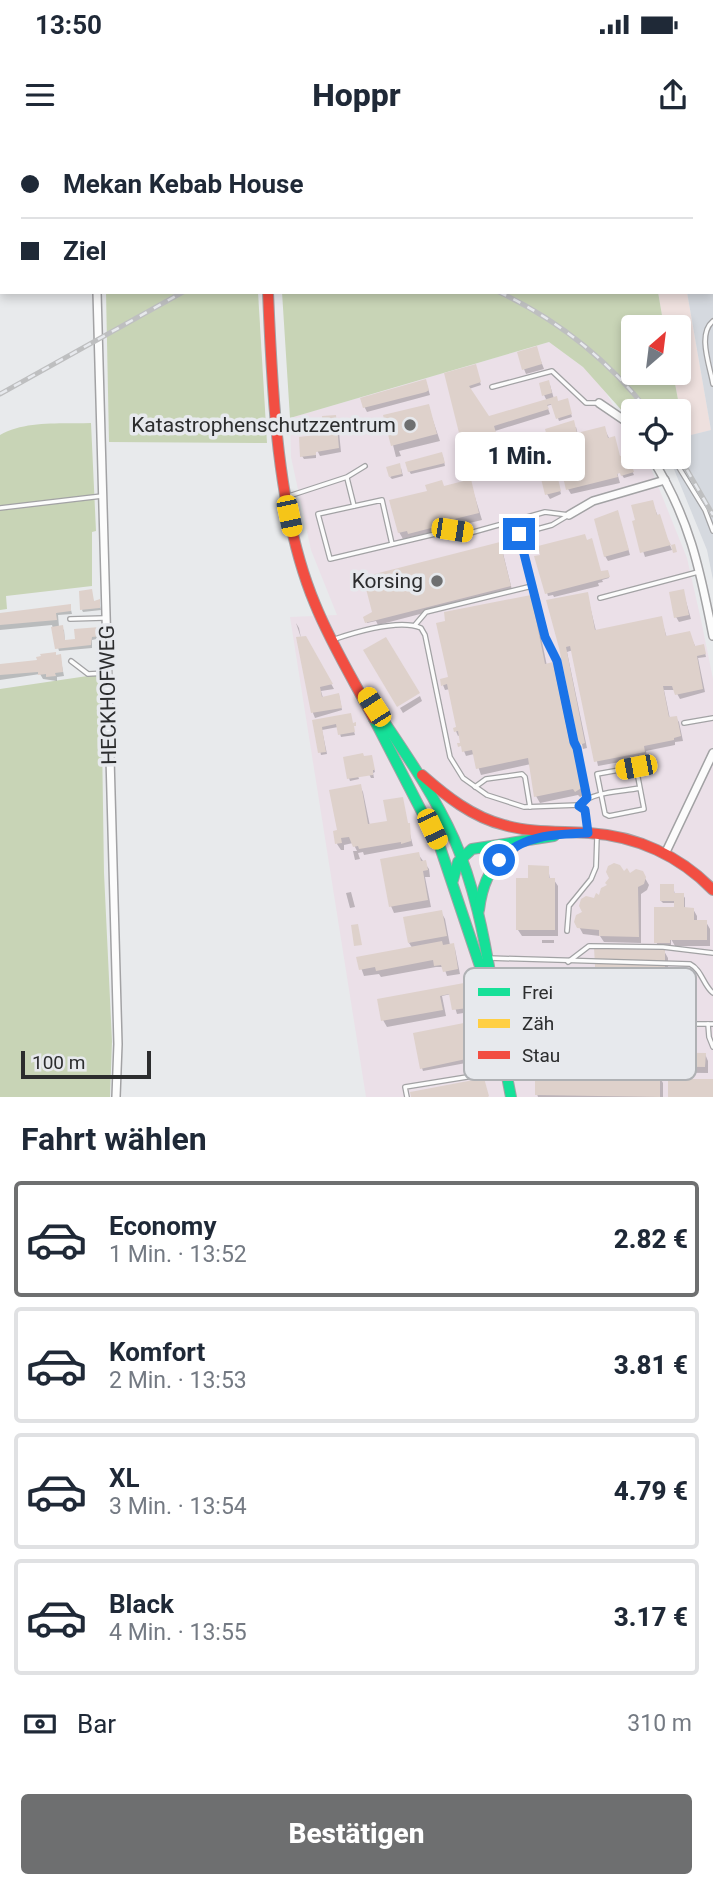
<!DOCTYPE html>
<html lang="de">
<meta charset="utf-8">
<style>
body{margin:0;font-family:Roboto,sans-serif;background:#f2f2f3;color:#1f2937;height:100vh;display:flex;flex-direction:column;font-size:26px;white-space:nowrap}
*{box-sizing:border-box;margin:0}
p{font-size:23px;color:#747a83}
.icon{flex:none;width:38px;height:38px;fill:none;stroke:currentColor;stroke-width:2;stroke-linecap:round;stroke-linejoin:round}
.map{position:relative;height:957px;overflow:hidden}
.drawer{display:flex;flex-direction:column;background:#fff;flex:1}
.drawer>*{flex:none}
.top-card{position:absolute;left:0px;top:0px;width:714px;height:154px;box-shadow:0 4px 10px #0003;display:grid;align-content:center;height:154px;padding:0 21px;background:#fff}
.needle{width:46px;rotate:28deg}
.tools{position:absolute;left:621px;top:175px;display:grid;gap:14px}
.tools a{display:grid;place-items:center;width:70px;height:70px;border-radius:7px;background:#fff;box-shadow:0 4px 10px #0003;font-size:35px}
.scale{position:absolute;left:21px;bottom:18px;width:130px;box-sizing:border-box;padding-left:7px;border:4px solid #2c2d2e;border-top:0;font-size:19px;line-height:24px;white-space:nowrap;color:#2c2d2e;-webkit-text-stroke:5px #e7e9ed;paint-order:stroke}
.end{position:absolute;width:32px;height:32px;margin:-16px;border:9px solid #1a73e8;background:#fff;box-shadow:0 0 0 4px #fff}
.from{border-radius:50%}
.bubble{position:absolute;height:49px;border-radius:7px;background:#fff;box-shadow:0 4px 10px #0003;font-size:23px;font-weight:800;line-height:49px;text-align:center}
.car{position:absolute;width:21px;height:42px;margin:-21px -10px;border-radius:9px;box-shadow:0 0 5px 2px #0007;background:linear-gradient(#f5c518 24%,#345 0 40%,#f5c518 0 76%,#345 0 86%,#f5c518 0)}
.top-card b{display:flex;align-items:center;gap:24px;height:66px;font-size:26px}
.top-card b+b{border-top:2px solid #e0e1e3}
.top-card i{width:18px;height:18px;background:#1f2937}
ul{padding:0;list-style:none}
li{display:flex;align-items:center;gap:21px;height:116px;margin:0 14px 10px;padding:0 7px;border:4px solid #e0e1e3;border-radius:7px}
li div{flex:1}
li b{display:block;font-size:26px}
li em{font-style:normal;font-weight:800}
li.active{border-color:#6e6f70}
li>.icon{width:63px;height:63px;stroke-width:1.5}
h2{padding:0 21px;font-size:32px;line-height:84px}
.pay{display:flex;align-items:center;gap:18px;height:77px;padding:0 21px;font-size:26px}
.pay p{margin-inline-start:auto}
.primary-button{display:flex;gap:14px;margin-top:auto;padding:14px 21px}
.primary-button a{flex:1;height:80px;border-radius:7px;background:#6e6f70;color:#fff;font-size:28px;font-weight:800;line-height:80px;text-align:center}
.status{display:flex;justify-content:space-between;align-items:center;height:49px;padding:0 35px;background:#fff;direction:ltr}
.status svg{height:19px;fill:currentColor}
header{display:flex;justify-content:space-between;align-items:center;height:91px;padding:0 21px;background:#fff;font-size:32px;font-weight:800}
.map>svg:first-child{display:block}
.commercial{fill:#ebe0e8}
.industrial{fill:#eee0de}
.built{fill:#d5d9df}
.green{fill:#c8d4b6}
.shadow{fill:#0003}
.building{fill:#ded1cb}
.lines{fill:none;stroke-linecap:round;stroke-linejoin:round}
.street-tunnel{stroke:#c2c4c6;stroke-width:7;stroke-dasharray:7 3.5;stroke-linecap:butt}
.lane-casing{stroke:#a2a2a4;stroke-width:6}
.street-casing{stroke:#a2a2a4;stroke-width:10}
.fast-casing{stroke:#a2a2a4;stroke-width:12}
.slow-casing{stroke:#a2a2a4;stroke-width:12}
.jam-casing{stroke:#a2a2a4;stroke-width:12}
.lane{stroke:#fcfcfc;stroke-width:3.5}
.street{stroke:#fcfcfc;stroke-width:7}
.fast{stroke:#16e098;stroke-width:10}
.slow{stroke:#ffcf43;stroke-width:10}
.jam{stroke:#f24e42;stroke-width:10}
.rail-casing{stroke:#bebfc0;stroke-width:5}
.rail{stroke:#e7e9ed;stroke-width:2.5;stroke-dasharray:8;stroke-linecap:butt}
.route{stroke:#1a73e8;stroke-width:9}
.poi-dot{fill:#6e6f70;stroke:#e7e9ed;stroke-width:2.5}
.labels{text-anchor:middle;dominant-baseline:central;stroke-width:7;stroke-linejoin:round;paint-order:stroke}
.poi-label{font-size:21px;fill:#2c2d2e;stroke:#e7e9ed;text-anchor:end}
.street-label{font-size:21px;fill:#2c2d2e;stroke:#e7e9ed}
.key{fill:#e7e9ed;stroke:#afb1b4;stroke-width:2}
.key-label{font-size:19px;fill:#2c2d2e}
</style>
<div class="status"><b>13:50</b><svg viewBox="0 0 49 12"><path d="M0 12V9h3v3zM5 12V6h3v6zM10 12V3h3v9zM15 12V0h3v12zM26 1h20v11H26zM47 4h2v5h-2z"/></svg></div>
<header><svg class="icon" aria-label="menu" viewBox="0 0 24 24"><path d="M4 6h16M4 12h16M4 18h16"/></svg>Hoppr<svg class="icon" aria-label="share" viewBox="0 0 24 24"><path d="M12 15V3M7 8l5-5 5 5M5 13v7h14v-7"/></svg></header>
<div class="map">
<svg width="713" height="957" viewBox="0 0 713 957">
<rect width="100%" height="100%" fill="#e8eaec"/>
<g class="commercial">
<polygon points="230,0 550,0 235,2"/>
<polygon points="549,202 583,227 600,243 633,298 634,317 645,317 648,321 687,418 701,480 713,539 713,957 366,957 290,477 337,475 311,410 291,317 290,278"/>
</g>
<polygon class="industrial" points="658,152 687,152 711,290 685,297 673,233 679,233 679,187 664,187"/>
<polygon class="built" points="713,28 713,440 707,410 669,317 679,317 679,298 711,290 687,152 712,152"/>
<g class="green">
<polygon points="106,152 258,152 267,303 109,302"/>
<polygon points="282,152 658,152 664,187 634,187 634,233 673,233 685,297 679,298 679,271 634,271 633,283 583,227 549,202 290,278"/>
<path d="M91,283L96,391L92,392V446L6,456L7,469L0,470V295C26,280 62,284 91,283Z"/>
<polygon points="101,534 104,733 112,901 110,957 0,957 0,549"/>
</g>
<g class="shadow">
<polygon points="340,0 371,0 370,2"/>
<polygon points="383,0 434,0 382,2"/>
<rect x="519" y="0" width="59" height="2"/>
<polygon points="539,216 544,229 526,234 524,229"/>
<polygon points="476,229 481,245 469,249 488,278 547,261 544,255 550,245 554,259 558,263 568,263 572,277 559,281 553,264 547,266 550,274 495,291 503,315 470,323 467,317 446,235"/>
<polygon points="427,245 430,255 367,272 365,268 362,259"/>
<polygon points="428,266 440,301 399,311 401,316 396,317 393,305"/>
<polygon points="306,277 307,283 301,284 300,278"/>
<polygon points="335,277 338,282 341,312 320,316 316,308 316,318 304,319 302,316 325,296"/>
<polygon points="576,287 578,295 604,288 621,322 627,320 634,335 624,338 615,325 620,343 571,354 568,349 571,337 562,302 553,305 550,300"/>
<polygon points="516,299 518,304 513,306 512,300"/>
<polygon points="550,310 561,354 550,359 547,354"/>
<polygon points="443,317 445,326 411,334 409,331"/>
<polygon points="401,328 403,336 392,339 390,337"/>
<polygon points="470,341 482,380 403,399 399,392 444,348"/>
<polygon points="652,362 672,410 645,417 634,383"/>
<polygon points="618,374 630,415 608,421 605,416"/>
<polygon points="588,401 601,433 607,432 609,438 602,440 603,442 598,443 599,446 554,457 553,455 548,456 537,418"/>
<polygon points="502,409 512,450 378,485 376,481 367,483 366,478"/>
<polygon points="91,451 94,463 99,462 101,470 83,472 82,470"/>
<polygon points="683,451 691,479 679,482 676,477"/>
<polygon points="587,454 596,491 661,478 667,498 689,493 696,508 704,509 706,517 698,518 705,552 680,559 675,550 664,550 670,579 676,578 679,582 683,601 675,602 675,605 646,611 647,617 598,626 573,510 567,512 587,608 583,609 561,508"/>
<polygon points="530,457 534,463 547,526 552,524 556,531 572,610 586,654 580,657 578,655 540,663 536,656 531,624 481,635 474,614 466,616 464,611 460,595 458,596 455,589 458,589 450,549 445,550 443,545"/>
<polygon points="70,466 72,474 58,475 59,487 64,490 65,502 77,501 99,488 101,498 92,500 92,508 59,511 52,485 0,490 0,474 54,468 57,473 57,467"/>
<polygon points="296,483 299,488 301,498 308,501 334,549 321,551 323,558 339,555 342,570 315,578 313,573 299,501 301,498"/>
<polygon points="60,516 64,536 57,537 57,541 43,539 40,534 0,540 0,526 38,521"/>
<polygon points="420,556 422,561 403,573 400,568"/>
<polygon points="350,577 355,595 341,597 338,587 322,590 327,614 321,615 314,582"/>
<polygon points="371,617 375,632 373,633 374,638 371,638 369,634 358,636 359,639 350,641 349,638 364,618"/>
<polygon points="360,646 363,652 370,686 407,682 413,706 364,715 363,712 358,713 360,719 355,720 353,711 357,711 353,703 344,705 344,710 341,710 337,704 339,692"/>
<polygon points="418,714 429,729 430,737 425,737 431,767 394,773 391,766"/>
<polygon points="515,723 515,732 511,733 507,729"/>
<polygon points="548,727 550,740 554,740 558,746 558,796 522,796 518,790 531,739"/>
<polygon points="642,733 649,745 647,750 641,754 641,803 604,802 600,796 583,794 576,781 596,761 595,756 600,760 624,735"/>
<polygon points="673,746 675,755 683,755 685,758 685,769 693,769 697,776 697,782 706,782 710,789 710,806 675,806 671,799 671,807 659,807 656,802 676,769 676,763 663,763 661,761"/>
<polygon points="351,752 355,767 350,768 346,753"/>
<polygon points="441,772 445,779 450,805 453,805 455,809 460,834 447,836 444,827 436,827 381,837 379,834 364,836 358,819 413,809 409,803"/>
<rect x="542" y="800" width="12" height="3"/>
<polygon points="596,809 664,811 668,818 668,841 614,841 614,844 605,844 615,857 615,866 608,873 599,873 592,866 598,844 595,834"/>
<polygon points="463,845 470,872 457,874 451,854 442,856 446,876 387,887 383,880"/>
<polygon points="473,883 480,897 482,920 423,931 422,928"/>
<polygon points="705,914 708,921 708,933 625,932 621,926"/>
<polygon points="659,936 663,943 663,957 538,957 537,954 570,939"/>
</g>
<g class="building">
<polygon points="537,206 542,224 522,230 517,212"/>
<polygon points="476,224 481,242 469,246 489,276 557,256 558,261 568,258 572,274 556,279 551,264 547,265 549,269 494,286 501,308 465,317 444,233"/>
<polygon points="426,239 429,250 426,252 363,268 360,258"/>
<polygon points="549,240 552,253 542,256 539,243"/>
<polygon points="429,264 437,294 391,306 383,275"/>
<polygon points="336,275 339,308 316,312 316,315 300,317 299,297 323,294 322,276"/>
<polygon points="574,280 577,293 605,286 608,298 615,296 620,316 628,314 634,332 621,336 620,333 617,334 618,337 566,350 563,337 569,336 559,298 548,301 545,289"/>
<polygon points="550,306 561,351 545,355 534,310"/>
<polygon points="442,312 445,323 408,332 405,322"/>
<polygon points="400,323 402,334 389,337 386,327"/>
<polygon points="471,339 479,373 438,383 439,386 408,394 407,391 398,393 389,360 427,351 425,345 442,340 444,346"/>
<polygon points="653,360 657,375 660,374 668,399 671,405 675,404 677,412 673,413 671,405 640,413 632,381 635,380 631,365"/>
<polygon points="618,370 629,410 604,417 594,379"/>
<polygon points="585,394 587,400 592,398 601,431 608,430 610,437 545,454 534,416 540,415 538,406"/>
<polygon points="500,402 511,446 365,483 363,477 372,472 363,437"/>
<polygon points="92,449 94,461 100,459 100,468 80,470 79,451"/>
<polygon points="684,449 689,475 674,478 669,452"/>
<polygon points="588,452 595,490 662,476 666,496 690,491 695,506 704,504 706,514 697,516 703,549 675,555 672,546 663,546 669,577 677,576 681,596 674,598 674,600 644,606 645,612 594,622 570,506 566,507 585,603 579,605 559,508 546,460"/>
<polygon points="531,455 545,524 553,522 571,608 575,607 583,647 575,652 573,649 534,657 528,618 476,629 472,610 462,612 461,606 458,607 457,603 460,603 458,591 454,592 453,588 456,587 447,544 441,546 440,539 448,537 436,483 445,481 444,472"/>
<polygon points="71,464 71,471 56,473 57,480 0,485 0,473"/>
<polygon points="63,485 65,500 75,499 74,489 100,487 101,496 92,497 91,505 55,509 51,487"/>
<polygon points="306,496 333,544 320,547 322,557 339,553 342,568 311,573 296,497"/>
<polygon points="386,497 420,553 397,567 363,510"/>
<polygon points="56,512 56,515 61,514 63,532 55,533 56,536 46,537 46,534 38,535 38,532 0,535 0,524 37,520 36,517 41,516 40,514"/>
<polygon points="351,573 353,583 356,582 356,586 354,586 355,592 338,595 336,584 322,587 326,612 318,613 312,580"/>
<polygon points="363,613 364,616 372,615 375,630 373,630 373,635 347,639 343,617"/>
<polygon points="361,644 368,684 387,681 383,660 403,657 408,683 410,683 411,701 401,704 401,702 359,709 358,706 353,707 349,697 341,698 342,703 335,704 333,691 337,690 329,650"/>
<polygon points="419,712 421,721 426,720 428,730 423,731 428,760 389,767 380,719"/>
<polygon points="614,723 620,725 624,731 627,728 630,733 636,729 643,731 646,737 644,744 638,747 639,797 599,796 599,790 577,788 574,782 576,775 582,772 579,766 581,759 586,756 594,758 596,753 599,755 601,748 607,745 605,743 609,738 606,732 608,726"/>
<polygon points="528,725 549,726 549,738 555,738 555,790 516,790 516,738 528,738"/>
<polygon points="660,744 674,744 674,753 684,753 684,767 694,768 694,780 707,780 707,800 670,800 670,803 654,803 654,767 674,767 674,761 660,761"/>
<polygon points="442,770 447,796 408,803 403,777"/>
<polygon points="358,784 362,805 354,806 351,785"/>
<polygon points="442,801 443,805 454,803 458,829 443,832 441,825 434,826 433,820 376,831 375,827 359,830 356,817"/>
<polygon points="594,808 665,810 665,835 614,835 613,841 606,842 614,850 613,861 605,869 594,869 587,861 587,851 596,842"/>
<polygon points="464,843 468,868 452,870 449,854 440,856 443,870 381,881 377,859"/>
<polygon points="474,881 476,891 478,891 480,916 420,929 413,893"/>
<polygon points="620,912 706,913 705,927 620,926"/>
<polygon points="571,934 660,935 660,957 535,955 535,937 571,937"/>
<polygon points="484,938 489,956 488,957 411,957 410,952"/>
<rect x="668" y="939" width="45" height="18"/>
</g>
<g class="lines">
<polyline class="street-tunnel" points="712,62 713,62"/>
<defs>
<g id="lane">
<path d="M713,181C697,194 710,226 713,244"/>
<polyline points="492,247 552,231 586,263 597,263"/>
<polyline points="678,326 705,370 713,391"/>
<polyline points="347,338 354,366"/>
<polyline points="289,356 347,337 365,326"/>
<polyline points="0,368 102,356"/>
<polyline points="567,376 552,385 519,394 546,497 557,521 587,658"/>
<polyline points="392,404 382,360 318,374 330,419 452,390 470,393 545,372 569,375"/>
<polyline points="600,458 698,432"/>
<polyline points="70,479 104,478"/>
<polyline points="415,485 426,472 532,446"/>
<path d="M335,499C356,492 400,479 421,488L425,495L450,617L463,638L487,655L524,667L579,665L585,670L588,691"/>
<polyline points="71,521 88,534 107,533"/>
<polyline points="684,583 713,578"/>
<polyline points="475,647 486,639 522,634 525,637 530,667"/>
<path d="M579,665C594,651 620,652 640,648L644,669L609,676L605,674L597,634L636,627L640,648"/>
<polyline points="567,791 569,766 591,739 596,727 597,696"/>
<path d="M489,818L690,824C702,830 703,845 713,853"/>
<polyline points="568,822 589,806 663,807 713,813"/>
<polyline points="495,846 553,847 584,874 618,873 622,864 675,867"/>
<polyline points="495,874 581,874"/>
<polyline points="708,884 709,897 713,907"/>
<polyline points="628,891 663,892 674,884 713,884"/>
<polyline points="407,957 405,947 504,931"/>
</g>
<g id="street">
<polyline points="94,0 94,2"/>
<polyline points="303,0 306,2"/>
<polyline points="471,2 472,0"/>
<polyline points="97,152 118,904 116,957"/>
<polyline points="599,263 624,280 634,293"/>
<path d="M651,317C689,376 700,429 713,496"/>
<polyline points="569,375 593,361 665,340"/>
<polyline points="665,714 713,613"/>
</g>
<g id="fast">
<polyline points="279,0 279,2"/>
<path d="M371,562C400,606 432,650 454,699C474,745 484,795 492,844"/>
<polyline points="374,579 440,707 493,865 511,957"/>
<polyline points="453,740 458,722 472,709 554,696"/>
<path d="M479,770C482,744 492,721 514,707"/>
</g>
<polyline id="slow" points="265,2 266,0"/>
<g id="jam">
<path d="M268,152C272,250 277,374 315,464C331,504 354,541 374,579"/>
<path d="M422,635C446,656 472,677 504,685C532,693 561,691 589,693C637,696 680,716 713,750"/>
</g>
</defs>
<use href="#lane" class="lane-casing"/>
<use href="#street" class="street-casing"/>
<use href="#fast" class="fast-casing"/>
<use href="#slow" class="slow-casing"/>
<use href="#jam" class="jam-casing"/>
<use href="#lane" class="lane"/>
<use href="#street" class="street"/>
<use href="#fast" class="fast"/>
<use href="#slow" class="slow"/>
<use href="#jam" class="jam"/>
<defs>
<g id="rail">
<path d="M499,152C558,180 608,220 648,271"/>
<polyline points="0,254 183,152"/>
<polyline points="679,316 713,375"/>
</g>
</defs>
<use href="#rail" class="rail-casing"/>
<use href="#rail" class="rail"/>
</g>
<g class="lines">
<path class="route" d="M499,720C521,695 556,694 588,693L585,670L579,666L587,658L577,608L574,602L557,521L545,497L519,394"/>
</g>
<g class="poi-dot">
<circle cx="410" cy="285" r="7"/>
<circle cx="437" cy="441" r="7"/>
</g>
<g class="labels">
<g class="poi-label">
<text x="396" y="285">Katastrophenschutzzentrum</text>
<text x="423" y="441">Korsing</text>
</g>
<g class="street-label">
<text transform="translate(108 555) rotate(-91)">HECKHOFWEG</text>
</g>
</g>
<rect x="464" y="828" width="232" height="112" rx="10" class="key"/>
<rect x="478" y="848" width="32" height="8" fill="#16e098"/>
<rect x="478" y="879" width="32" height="9" fill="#ffcf43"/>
<rect x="478" y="911" width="32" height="8" fill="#f24e42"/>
<g class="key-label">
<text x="522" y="859">Frei</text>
<text x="522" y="890">Zäh</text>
<text x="522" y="922">Stau</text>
</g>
</svg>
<div class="tools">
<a><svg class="needle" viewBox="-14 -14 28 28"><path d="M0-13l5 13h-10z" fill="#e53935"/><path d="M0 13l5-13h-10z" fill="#747a83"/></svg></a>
<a><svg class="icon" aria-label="locate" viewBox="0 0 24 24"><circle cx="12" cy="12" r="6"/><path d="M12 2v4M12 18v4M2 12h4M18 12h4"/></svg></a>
</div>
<div class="scale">100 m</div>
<i class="end from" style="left:499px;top:720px"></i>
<i class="end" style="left:519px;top:394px"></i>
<div class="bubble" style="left:455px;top:292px;width:130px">1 Min.</div>
<i class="car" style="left:289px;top:376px;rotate:168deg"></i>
<i class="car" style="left:452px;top:390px;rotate:99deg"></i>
<i class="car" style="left:374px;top:567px;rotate:327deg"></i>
<i class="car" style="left:636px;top:627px;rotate:259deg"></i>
<i class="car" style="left:432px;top:689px;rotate:155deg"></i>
<div class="top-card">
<b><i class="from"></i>Mekan Kebab House</b>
<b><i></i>Ziel</b>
</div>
</div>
<section class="drawer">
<h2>Fahrt wählen</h2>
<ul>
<li class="active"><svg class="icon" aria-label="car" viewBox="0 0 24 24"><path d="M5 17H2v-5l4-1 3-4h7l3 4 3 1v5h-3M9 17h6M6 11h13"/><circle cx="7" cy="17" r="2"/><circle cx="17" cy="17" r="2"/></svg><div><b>Economy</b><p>1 Min. · 13:52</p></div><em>2.82 €</em></li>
<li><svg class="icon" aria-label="car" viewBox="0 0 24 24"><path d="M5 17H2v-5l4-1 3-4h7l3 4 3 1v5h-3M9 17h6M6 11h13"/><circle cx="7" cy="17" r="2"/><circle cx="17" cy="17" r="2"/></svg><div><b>Komfort</b><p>2 Min. · 13:53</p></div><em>3.81 €</em></li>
<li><svg class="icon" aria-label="car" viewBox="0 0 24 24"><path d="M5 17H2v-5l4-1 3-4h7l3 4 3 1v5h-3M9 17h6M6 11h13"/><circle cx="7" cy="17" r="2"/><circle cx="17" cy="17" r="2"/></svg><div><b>XL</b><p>3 Min. · 13:54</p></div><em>4.79 €</em></li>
<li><svg class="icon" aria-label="car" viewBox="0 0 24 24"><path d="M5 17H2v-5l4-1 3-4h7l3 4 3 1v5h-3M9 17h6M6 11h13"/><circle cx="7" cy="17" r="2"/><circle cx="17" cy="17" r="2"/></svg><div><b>Black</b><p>4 Min. · 13:55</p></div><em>3.17 €</em></li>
</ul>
<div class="pay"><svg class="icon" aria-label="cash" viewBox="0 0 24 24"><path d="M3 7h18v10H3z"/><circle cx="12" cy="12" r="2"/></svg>Bar<p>310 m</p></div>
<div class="primary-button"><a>Bestätigen</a></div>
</section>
